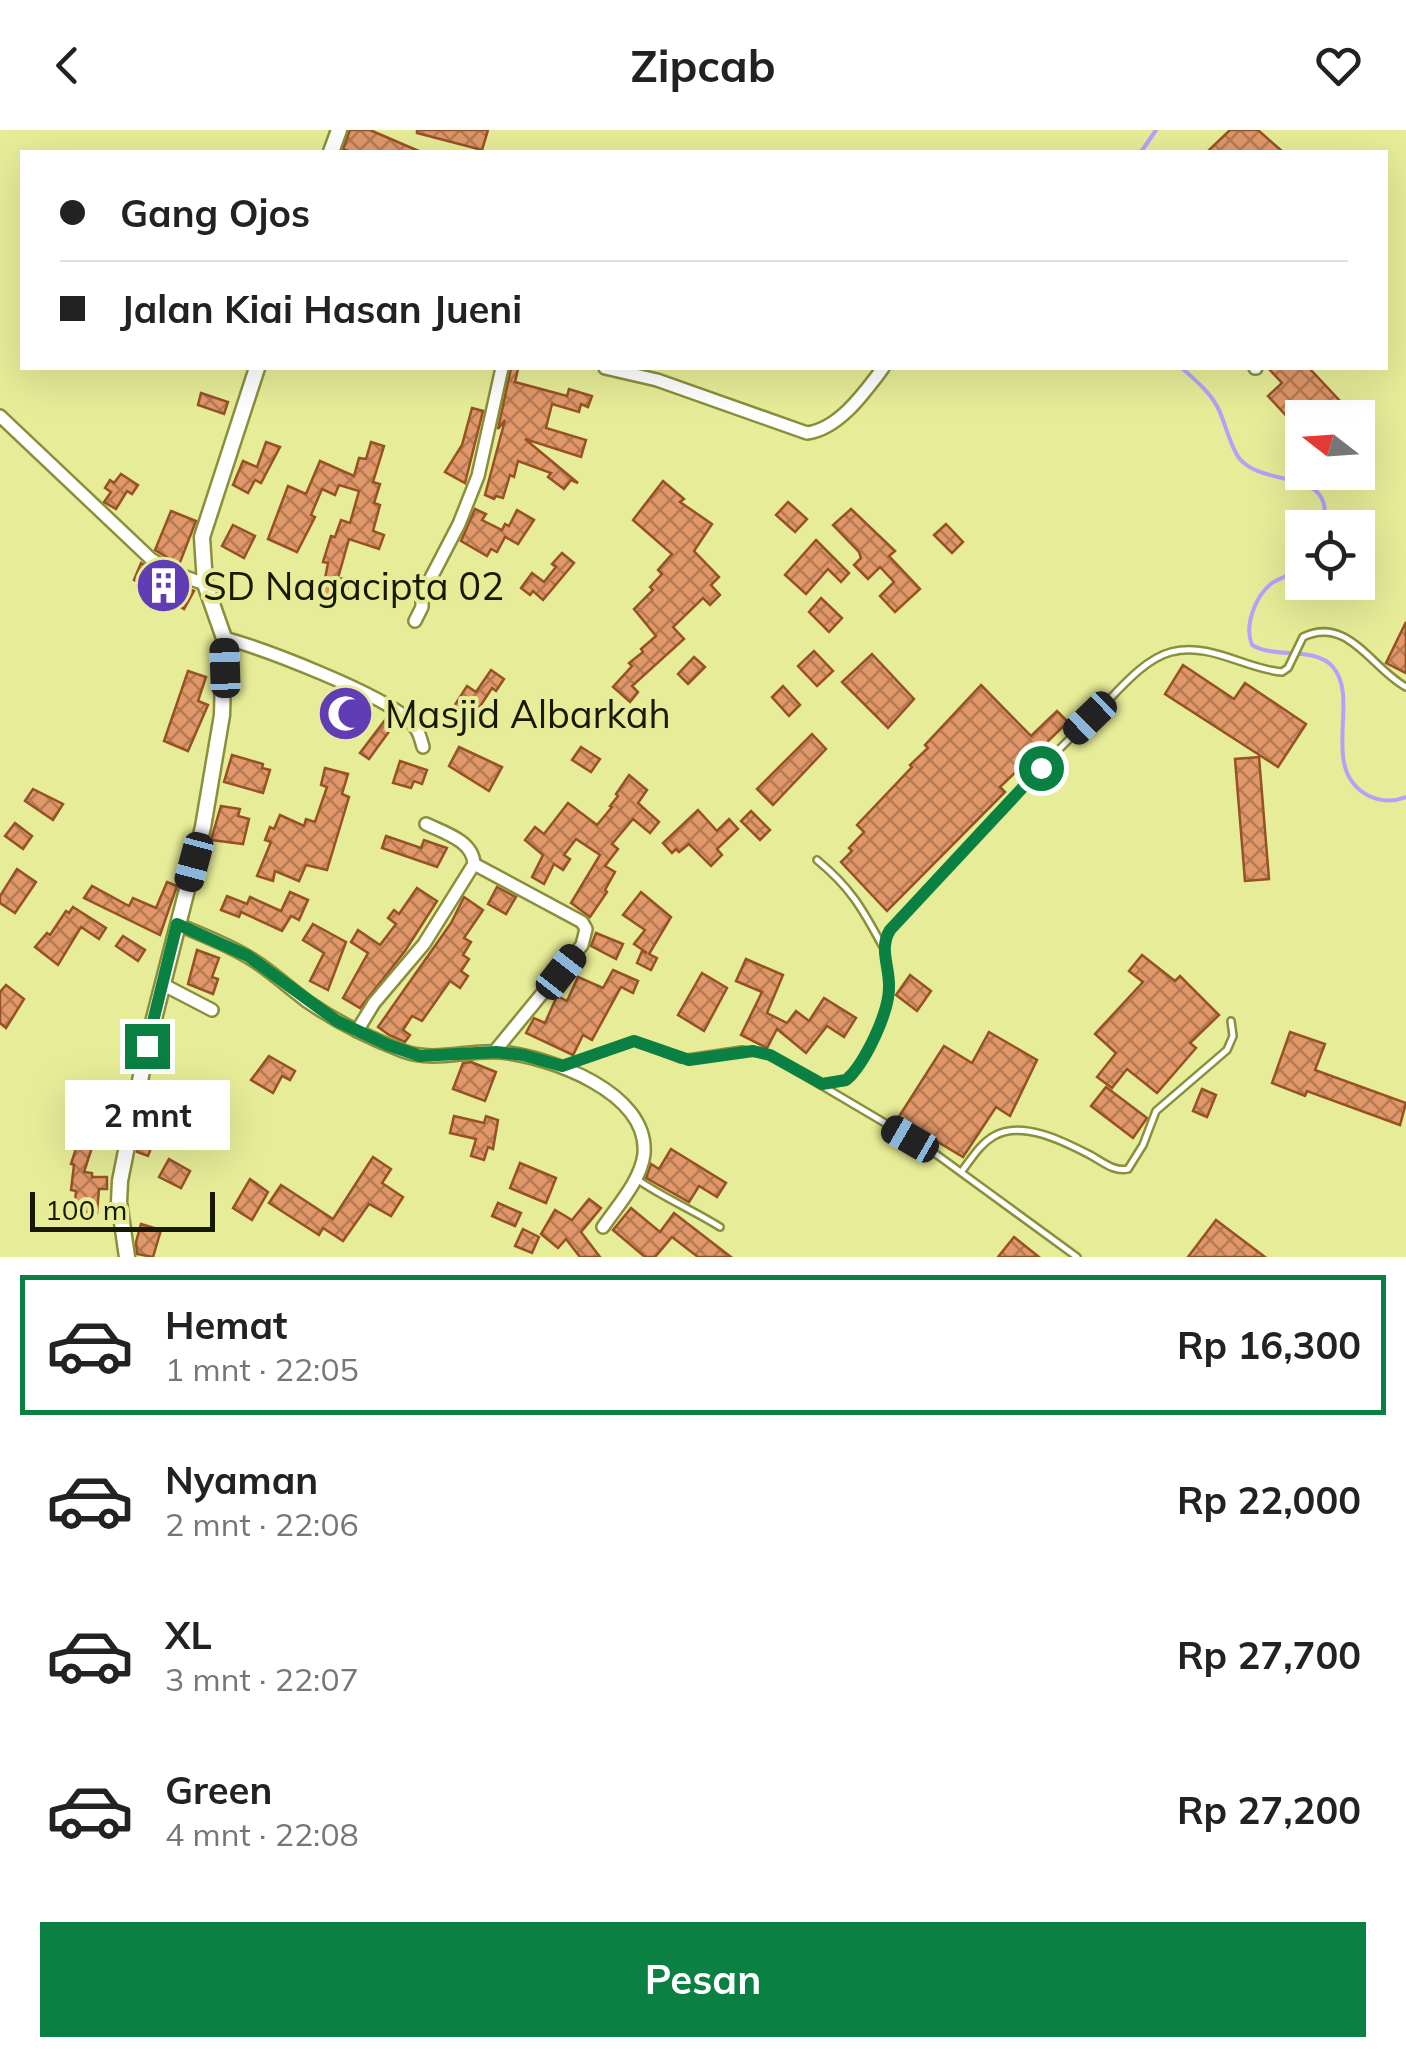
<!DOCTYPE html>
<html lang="id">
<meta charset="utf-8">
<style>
body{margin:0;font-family:Mulish,sans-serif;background:#f2f2f2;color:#222;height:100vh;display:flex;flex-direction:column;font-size:38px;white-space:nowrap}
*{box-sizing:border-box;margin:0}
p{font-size:32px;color:#767676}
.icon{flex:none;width:55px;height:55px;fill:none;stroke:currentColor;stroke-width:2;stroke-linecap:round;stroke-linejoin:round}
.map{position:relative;height:1127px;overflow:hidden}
.panel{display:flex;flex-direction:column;background:#fff;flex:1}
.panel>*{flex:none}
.hud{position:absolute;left:20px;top:20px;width:1368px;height:220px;border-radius:0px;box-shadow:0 10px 40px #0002;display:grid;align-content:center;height:220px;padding:0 40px;background:#fff}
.needle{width:65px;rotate:287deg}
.buttons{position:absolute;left:1285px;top:270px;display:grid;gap:20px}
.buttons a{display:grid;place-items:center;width:90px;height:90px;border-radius:0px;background:#fff;box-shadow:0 10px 40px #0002;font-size:50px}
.scale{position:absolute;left:30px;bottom:25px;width:185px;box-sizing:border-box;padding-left:10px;border:5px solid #181901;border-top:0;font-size:28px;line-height:35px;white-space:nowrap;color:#181901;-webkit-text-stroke:8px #e6ec97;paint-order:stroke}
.end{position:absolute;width:45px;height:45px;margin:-22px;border:12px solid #0b8043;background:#fff;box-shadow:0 0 0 5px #fff}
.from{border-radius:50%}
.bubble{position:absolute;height:70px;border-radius:0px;background:#fff;box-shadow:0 10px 40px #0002;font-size:32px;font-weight:700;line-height:70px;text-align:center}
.car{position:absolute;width:30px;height:60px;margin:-30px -15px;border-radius:12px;box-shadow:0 0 8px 2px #0007;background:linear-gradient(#222 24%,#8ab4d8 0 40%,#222 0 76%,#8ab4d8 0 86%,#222 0)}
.hud b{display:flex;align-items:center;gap:35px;height:95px;font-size:38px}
.hud b+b{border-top:2px solid #e0e0e0}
.hud i{width:25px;height:25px;background:#222}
ul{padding:18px 0 0;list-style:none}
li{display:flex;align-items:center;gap:30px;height:140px;margin:0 20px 15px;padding:0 20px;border:5px solid transparent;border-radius:0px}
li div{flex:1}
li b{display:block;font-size:38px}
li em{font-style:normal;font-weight:700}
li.active{border-color:#0b8043}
li>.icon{width:90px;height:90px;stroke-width:1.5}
.cta{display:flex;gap:20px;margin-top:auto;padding:20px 40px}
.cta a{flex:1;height:115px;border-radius:0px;background:#0b8043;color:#fff;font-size:40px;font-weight:700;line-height:115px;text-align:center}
header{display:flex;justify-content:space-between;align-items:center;height:130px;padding:0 40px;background:#fff;font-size:45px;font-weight:700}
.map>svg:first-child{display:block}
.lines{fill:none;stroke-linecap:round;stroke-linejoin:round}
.stream{stroke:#b4a2fa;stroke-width:4}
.building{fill:url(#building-cross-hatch);stroke:#965224;stroke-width:2.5}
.service-casing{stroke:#8a8f3b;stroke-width:10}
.minor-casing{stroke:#8a8f3b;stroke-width:16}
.tertiary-casing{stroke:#8a8f3b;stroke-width:19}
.service{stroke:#fff;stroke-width:5}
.minor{stroke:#fff;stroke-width:11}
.tertiary{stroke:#fff;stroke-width:14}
.route{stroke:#0b8043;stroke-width:12}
.labels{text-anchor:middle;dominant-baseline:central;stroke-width:8;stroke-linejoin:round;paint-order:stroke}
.poi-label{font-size:38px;fill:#181901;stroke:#e6ec97;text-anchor:start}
</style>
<header><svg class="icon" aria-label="back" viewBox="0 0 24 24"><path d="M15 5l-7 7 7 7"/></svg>Zipcab<svg class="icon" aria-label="heart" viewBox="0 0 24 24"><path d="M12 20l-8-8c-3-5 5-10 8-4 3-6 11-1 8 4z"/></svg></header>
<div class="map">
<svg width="1406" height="1127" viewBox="0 0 1406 1127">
<defs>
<pattern id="building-cross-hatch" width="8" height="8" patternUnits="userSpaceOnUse" patternTransform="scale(2.5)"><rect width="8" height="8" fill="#e09769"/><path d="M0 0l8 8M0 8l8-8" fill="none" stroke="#b57a54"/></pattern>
</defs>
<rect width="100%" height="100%" fill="#e6ec97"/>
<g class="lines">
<g class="stream">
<polyline points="1141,22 1156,0"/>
<path d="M1182,238C1195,250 1210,262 1218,278C1226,294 1229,314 1239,328C1264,360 1338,335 1323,398"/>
<path d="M1302,437C1293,444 1282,447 1272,453C1255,466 1244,496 1252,515C1275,529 1315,516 1333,537C1361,570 1318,640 1369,666C1382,672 1393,672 1406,667"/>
</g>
</g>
<g class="building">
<polygon points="350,0 370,0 421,22 351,22 343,19"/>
<polygon points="417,0 488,0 482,20 417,3"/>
<polygon points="1230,0 1258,0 1283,22 1207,22"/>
<polygon points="511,238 518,239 515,252 567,266 569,259 592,266 588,277 581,274 579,282 552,274 546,298 586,310 581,327 525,309 578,353 571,350 564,359 548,347 551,343 518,331 514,347 510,345 503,368 496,366 494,369 485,365 505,290 498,299"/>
<polygon points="1268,238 1309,238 1356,288 1302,288 1302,303 1268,266 1282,253"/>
<polygon points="201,263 228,272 224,284 198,275"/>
<polygon points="472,278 483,281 465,353 445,342 462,315"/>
<polygon points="266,312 280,317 261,353 255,350 248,363 233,355 243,331 257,337"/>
<polygon points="371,312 384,316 373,352 380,354 374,373 380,375 373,401 384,405 379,419 349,409 338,448 349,450 345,469 322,464 328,433 323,432 331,406 335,407 341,390 350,393 359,361 339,355 335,365 322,359 311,385 315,387 297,422 268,409 288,356 306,364 320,331 354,346 359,328 366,329"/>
<polygon points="121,344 138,355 132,364 127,361 116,379 104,372 111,362 105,358 110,350 114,353"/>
<polygon points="663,351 684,369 680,372 712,394 694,421 719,447 711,455 720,465 710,475 703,468 673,497 684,509 632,556 638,562 630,572 613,557 632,536 629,533 643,522 641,519 656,506 634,479 653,460 650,457 662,444 658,440 672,424 633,390"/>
<polygon points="788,372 807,389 795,402 776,385"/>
<polygon points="475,379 486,384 482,390 502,400 505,394 509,396 517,380 534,390 518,414 505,407 497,422 491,419 487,426 461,411"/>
<polygon points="851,379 895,421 889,426 920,459 895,482 880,466 894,452 880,437 868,449 854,435 861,428 859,422 833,395"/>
<polygon points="171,381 196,391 179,435 155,420"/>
<polygon points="946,394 963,412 952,423 934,405"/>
<polygon points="233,395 255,406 244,428 222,416"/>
<polygon points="816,410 849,443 841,452 828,439 806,464 785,445"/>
<polygon points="562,423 574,433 543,470 533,461 530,465 521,458 532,443 544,452 556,437 552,434"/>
<polygon points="141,433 169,451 194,461 184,479 134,450"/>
<polygon points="821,468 842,488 829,502 809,482"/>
<polygon points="1406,492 1406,543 1386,533"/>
<polygon points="814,521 833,541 817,556 798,536"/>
<polygon points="872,524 914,569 888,598 842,552"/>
<polygon points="694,527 705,537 688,554 678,544"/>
<polygon points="1183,535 1234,569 1245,553 1306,594 1278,637 1165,564"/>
<polygon points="491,540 504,549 496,561 492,558 477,581 472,578 466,587 453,578 467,556 476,562"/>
<polygon points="188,541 206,547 198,571 208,575 188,621 164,611"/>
<polygon points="981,555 1031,606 1057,581 1068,592 1000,657 1005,662 887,781 841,732 852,721 849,718 864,702 857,695 912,637 910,635 928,618 925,615"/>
<polygon points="783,556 800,575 789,586 772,567"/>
<polygon points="343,563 369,581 348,608 323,587"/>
<polygon points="385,590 393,596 369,629 360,623"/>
<polygon points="812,604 826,619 773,675 757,659"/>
<polygon points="459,617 502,637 489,661 449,636"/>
<polygon points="581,617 600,629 591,642 572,630"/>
<polygon points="232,625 263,634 262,638 270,640 263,663 224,652"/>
<polygon points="1259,627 1269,749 1245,751 1235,629"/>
<polygon points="400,631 427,640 422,654 414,651 411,658 393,653"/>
<polygon points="325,638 348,644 342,664 349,667 327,740 306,735 299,751 275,741 273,751 257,746 271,712 265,710 270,697 274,699 280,685 304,696 306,689 315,692 327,657 321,655"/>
<polygon points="629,645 647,660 638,673 659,692 650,703 633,689 612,714 618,719 605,736 615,742 605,760 607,762 590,787 571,773 600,725 576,709 564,725 570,729 563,740 554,734 544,754 532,747 543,725 525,710 535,697 544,704 568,673 597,695 612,677 610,676 618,666 616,664"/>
<polygon points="33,659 63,674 53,690 25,671"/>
<polygon points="221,676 240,679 238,686 249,689 243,714 211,710"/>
<polygon points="698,680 717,701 729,689 738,699 717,719 722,725 711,736 689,714 679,722 676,719 672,723 663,713"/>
<polygon points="751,681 770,700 760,710 741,691"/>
<polygon points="15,693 32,706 23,719 5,706"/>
<polygon points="386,706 421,718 424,710 447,718 437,737 382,718"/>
<polygon points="17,739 36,752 15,783 0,773 0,766"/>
<polygon points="167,752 177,756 160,805 84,768 92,756 129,776 133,768 156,778"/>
<polygon points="497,757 516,767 506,784 488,774"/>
<polygon points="417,758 437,771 405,821 360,878 343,868 368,823 351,812 358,800 380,815 396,794 388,788 394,780 399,784"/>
<polygon points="290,762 308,770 299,790 291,786 282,801 241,782 239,787 221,780 227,766 247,774 250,767 281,781"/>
<polygon points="641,762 671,787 649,824 657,828 651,840 637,833 642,821 647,823 634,814 645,800 623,785"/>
<polygon points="464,767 483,780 464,808 471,812 463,825 469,829 461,841 468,846 460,858 450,851 422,891 412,886 403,900 410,905 405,912 389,905 378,897 451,793"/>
<polygon points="73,777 106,798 99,809 81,797 58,835 35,817 47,803 50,805 66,781 69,783"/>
<polygon points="313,794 346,812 328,860 310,851 324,823 303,810"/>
<polygon points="596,803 623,814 616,829 591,816"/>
<polygon points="123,806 145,820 138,831 116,816"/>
<polygon points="197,820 219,828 212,847 218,849 213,864 188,854"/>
<polygon points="1142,825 1175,851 1180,846 1219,885 1190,913 1196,918 1157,963 1127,939 1112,958 1097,947 1116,923 1095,904 1143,852 1129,841"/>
<polygon points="746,829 783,845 767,883 787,893 796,881 809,891 824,868 856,888 844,907 827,896 806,923 777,899 767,918 741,905 762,862 736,851"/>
<polygon points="613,840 638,851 633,863 621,857 592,910 583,905 573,925 526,903 534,888 545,893 557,866 567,871 578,847 603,858"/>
<polygon points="702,843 727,858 704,901 678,885"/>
<polygon points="910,845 931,861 917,881 896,865"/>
<polygon points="6,855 24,869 6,898 0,893 0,862"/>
<polygon points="989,902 1037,930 1010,986 996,977 963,1027 898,988 944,916 972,933"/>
<polygon points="1290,902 1325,914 1315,940 1406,973 1400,995 1307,961 1305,966 1272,953"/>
<polygon points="269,926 295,941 290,950 282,946 273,963 251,950"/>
<polygon points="471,932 496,942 485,971 453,959 463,933"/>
<polygon points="1106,957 1147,988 1133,1008 1091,976"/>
<polygon points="1202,959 1216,965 1207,987 1193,981"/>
<polygon points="97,984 121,992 115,1011 96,1005 84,1042 92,1043 92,1047 107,1047 107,1059 99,1059 97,1083 74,1081 76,1061 71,1060 74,1035 71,1034 77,1015 83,1017"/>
<polygon points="454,986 484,993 486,986 498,990 493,1019 488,1017 484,1030 471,1026 476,1009 450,1003"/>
<polygon points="145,987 161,993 148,1026 137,1022"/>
<polygon points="180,990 208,998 203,1014 175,1006"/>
<polygon points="671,1019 726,1053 717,1067 699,1056 689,1072 646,1048 651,1034 659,1039"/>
<polygon points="373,1027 391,1039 382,1053 403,1067 391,1086 369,1074 343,1111 323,1098 319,1105 269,1073 281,1055 333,1089"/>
<polygon points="169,1029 190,1041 181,1058 159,1047"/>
<polygon points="520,1033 556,1048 546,1073 510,1058"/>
<polygon points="250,1049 268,1062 252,1090 233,1078"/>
<polygon points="589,1069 601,1078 581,1102 600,1127 580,1127 566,1109 558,1118 541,1104 555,1080 572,1090"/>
<polygon points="498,1073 521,1083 515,1096 492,1086"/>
<polygon points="631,1078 660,1102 674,1083 731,1127 698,1127 672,1107 655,1127 645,1127 613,1100"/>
<polygon points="1216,1090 1265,1127 1188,1127"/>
<polygon points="141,1094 161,1100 153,1127 137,1124 136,1112"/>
<polygon points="523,1099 539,1107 532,1123 515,1116"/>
<polygon points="1014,1107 1039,1127 998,1127"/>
</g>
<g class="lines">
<defs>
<g id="service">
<path d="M817,730C850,757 862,778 882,815"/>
<polyline points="564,935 634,911 681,929 742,920 770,925 929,1019 1077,1127"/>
<path d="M822,954L846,951L852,946C866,921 886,893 889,864C891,841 878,820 890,799C959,725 1027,649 1100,579C1119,560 1144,529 1171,522C1211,512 1245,539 1282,542L1288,538L1303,507C1348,485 1372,539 1406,557"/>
<path d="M962,1041C972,1028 980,1014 994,1006C1022,989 1067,1013 1092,1026C1104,1033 1115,1042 1128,1039L1143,1015L1156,981L1227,920L1233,906L1231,891"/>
<path d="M638,1050C664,1068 693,1080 720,1097"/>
</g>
<g id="minor">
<path d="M605,238L657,250L807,303C839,299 865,262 883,238"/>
<polyline points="1255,238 1256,238"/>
<polyline points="0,286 151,429 174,443 205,454"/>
<polyline points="415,491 422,477 422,465 459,394 478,346 502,238"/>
<path d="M224,508C265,519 379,563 409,590C418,598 420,606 423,617"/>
<polyline points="474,734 582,792 586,799 582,815 495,921"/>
<path d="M177,794C202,805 230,815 253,830C272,842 289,858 308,872C337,892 369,908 403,921C435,933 468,919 501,922C550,927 649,962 644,1024C641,1050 618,1075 603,1097"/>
<polyline points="162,854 212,880"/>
<path d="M357,901L374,873L424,814L474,734C473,711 445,703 426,694"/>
</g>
<g id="tertiary">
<polyline points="331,22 339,0"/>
<polyline points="127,1127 119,1072 120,1051 147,916 203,697 222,585 224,508 205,454 202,407 257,238"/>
</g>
</defs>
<use href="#service" class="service-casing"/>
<use href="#minor" class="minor-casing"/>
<use href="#tertiary" class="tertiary-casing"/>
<use href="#service" class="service"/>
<use href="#minor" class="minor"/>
<use href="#tertiary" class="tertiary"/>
</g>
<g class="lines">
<path class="route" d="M147,916L177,794L248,826L337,891L388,915L420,926L496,922L523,925L562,936L634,911L689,930L753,921L770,925L822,954L846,950C865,934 890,881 889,855C889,835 879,818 890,800L1041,638"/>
</g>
<defs>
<symbol id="building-disc" viewBox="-11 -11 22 22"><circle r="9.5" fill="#613db5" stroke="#e6ec97"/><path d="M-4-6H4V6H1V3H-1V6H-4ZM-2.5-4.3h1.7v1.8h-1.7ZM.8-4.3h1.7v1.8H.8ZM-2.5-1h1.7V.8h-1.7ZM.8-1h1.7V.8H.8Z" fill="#fff"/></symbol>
<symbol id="mosque-disc" viewBox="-11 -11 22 22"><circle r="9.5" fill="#613db5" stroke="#e6ec97"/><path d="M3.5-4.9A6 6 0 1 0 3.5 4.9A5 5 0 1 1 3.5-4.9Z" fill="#fff"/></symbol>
</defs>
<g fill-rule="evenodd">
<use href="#building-disc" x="132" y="424" width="63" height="63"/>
<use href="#mosque-disc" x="314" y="552" width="63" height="63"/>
</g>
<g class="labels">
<g class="poi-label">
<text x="203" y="456">SD Nagacipta 02</text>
<text x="385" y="584">Masjid Albarkah</text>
</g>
</g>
</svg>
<div class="buttons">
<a><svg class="needle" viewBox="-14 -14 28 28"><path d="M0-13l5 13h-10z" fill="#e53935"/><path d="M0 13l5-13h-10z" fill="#767676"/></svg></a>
<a><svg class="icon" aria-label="locate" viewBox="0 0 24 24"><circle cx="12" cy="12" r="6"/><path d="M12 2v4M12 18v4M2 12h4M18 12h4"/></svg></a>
</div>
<div class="scale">100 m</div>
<i class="end from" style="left:1041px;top:638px"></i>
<i class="end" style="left:147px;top:916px"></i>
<div class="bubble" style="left:65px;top:950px;width:165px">2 mnt</div>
<i class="car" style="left:225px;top:538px;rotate:358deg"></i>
<i class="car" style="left:1090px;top:588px;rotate:226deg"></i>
<i class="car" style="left:194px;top:732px;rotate:195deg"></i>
<i class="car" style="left:561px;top:842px;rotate:38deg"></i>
<i class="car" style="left:910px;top:1009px;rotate:300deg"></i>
<div class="hud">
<b><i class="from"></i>Gang Ojos</b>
<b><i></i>Jalan Kiai Hasan Jueni</b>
</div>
</div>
<section class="panel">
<ul>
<li class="active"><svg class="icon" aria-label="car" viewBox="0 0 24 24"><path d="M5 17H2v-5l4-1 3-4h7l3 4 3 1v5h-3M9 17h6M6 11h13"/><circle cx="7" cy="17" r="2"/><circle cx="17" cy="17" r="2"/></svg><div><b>Hemat</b><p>1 mnt · 22:05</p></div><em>Rp 16,300</em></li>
<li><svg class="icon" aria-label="car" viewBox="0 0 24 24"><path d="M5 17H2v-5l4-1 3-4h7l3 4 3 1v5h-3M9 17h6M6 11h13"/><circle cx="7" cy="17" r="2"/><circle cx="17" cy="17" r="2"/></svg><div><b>Nyaman</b><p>2 mnt · 22:06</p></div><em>Rp 22,000</em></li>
<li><svg class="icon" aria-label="car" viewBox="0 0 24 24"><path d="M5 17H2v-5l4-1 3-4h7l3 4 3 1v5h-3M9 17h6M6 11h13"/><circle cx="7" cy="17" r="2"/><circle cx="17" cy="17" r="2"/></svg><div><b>XL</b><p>3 mnt · 22:07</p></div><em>Rp 27,700</em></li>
<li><svg class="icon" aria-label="car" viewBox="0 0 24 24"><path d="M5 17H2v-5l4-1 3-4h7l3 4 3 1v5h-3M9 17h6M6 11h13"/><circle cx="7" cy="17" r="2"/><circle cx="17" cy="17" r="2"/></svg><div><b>Green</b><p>4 mnt · 22:08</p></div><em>Rp 27,200</em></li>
</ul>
<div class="cta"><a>Pesan</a></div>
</section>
